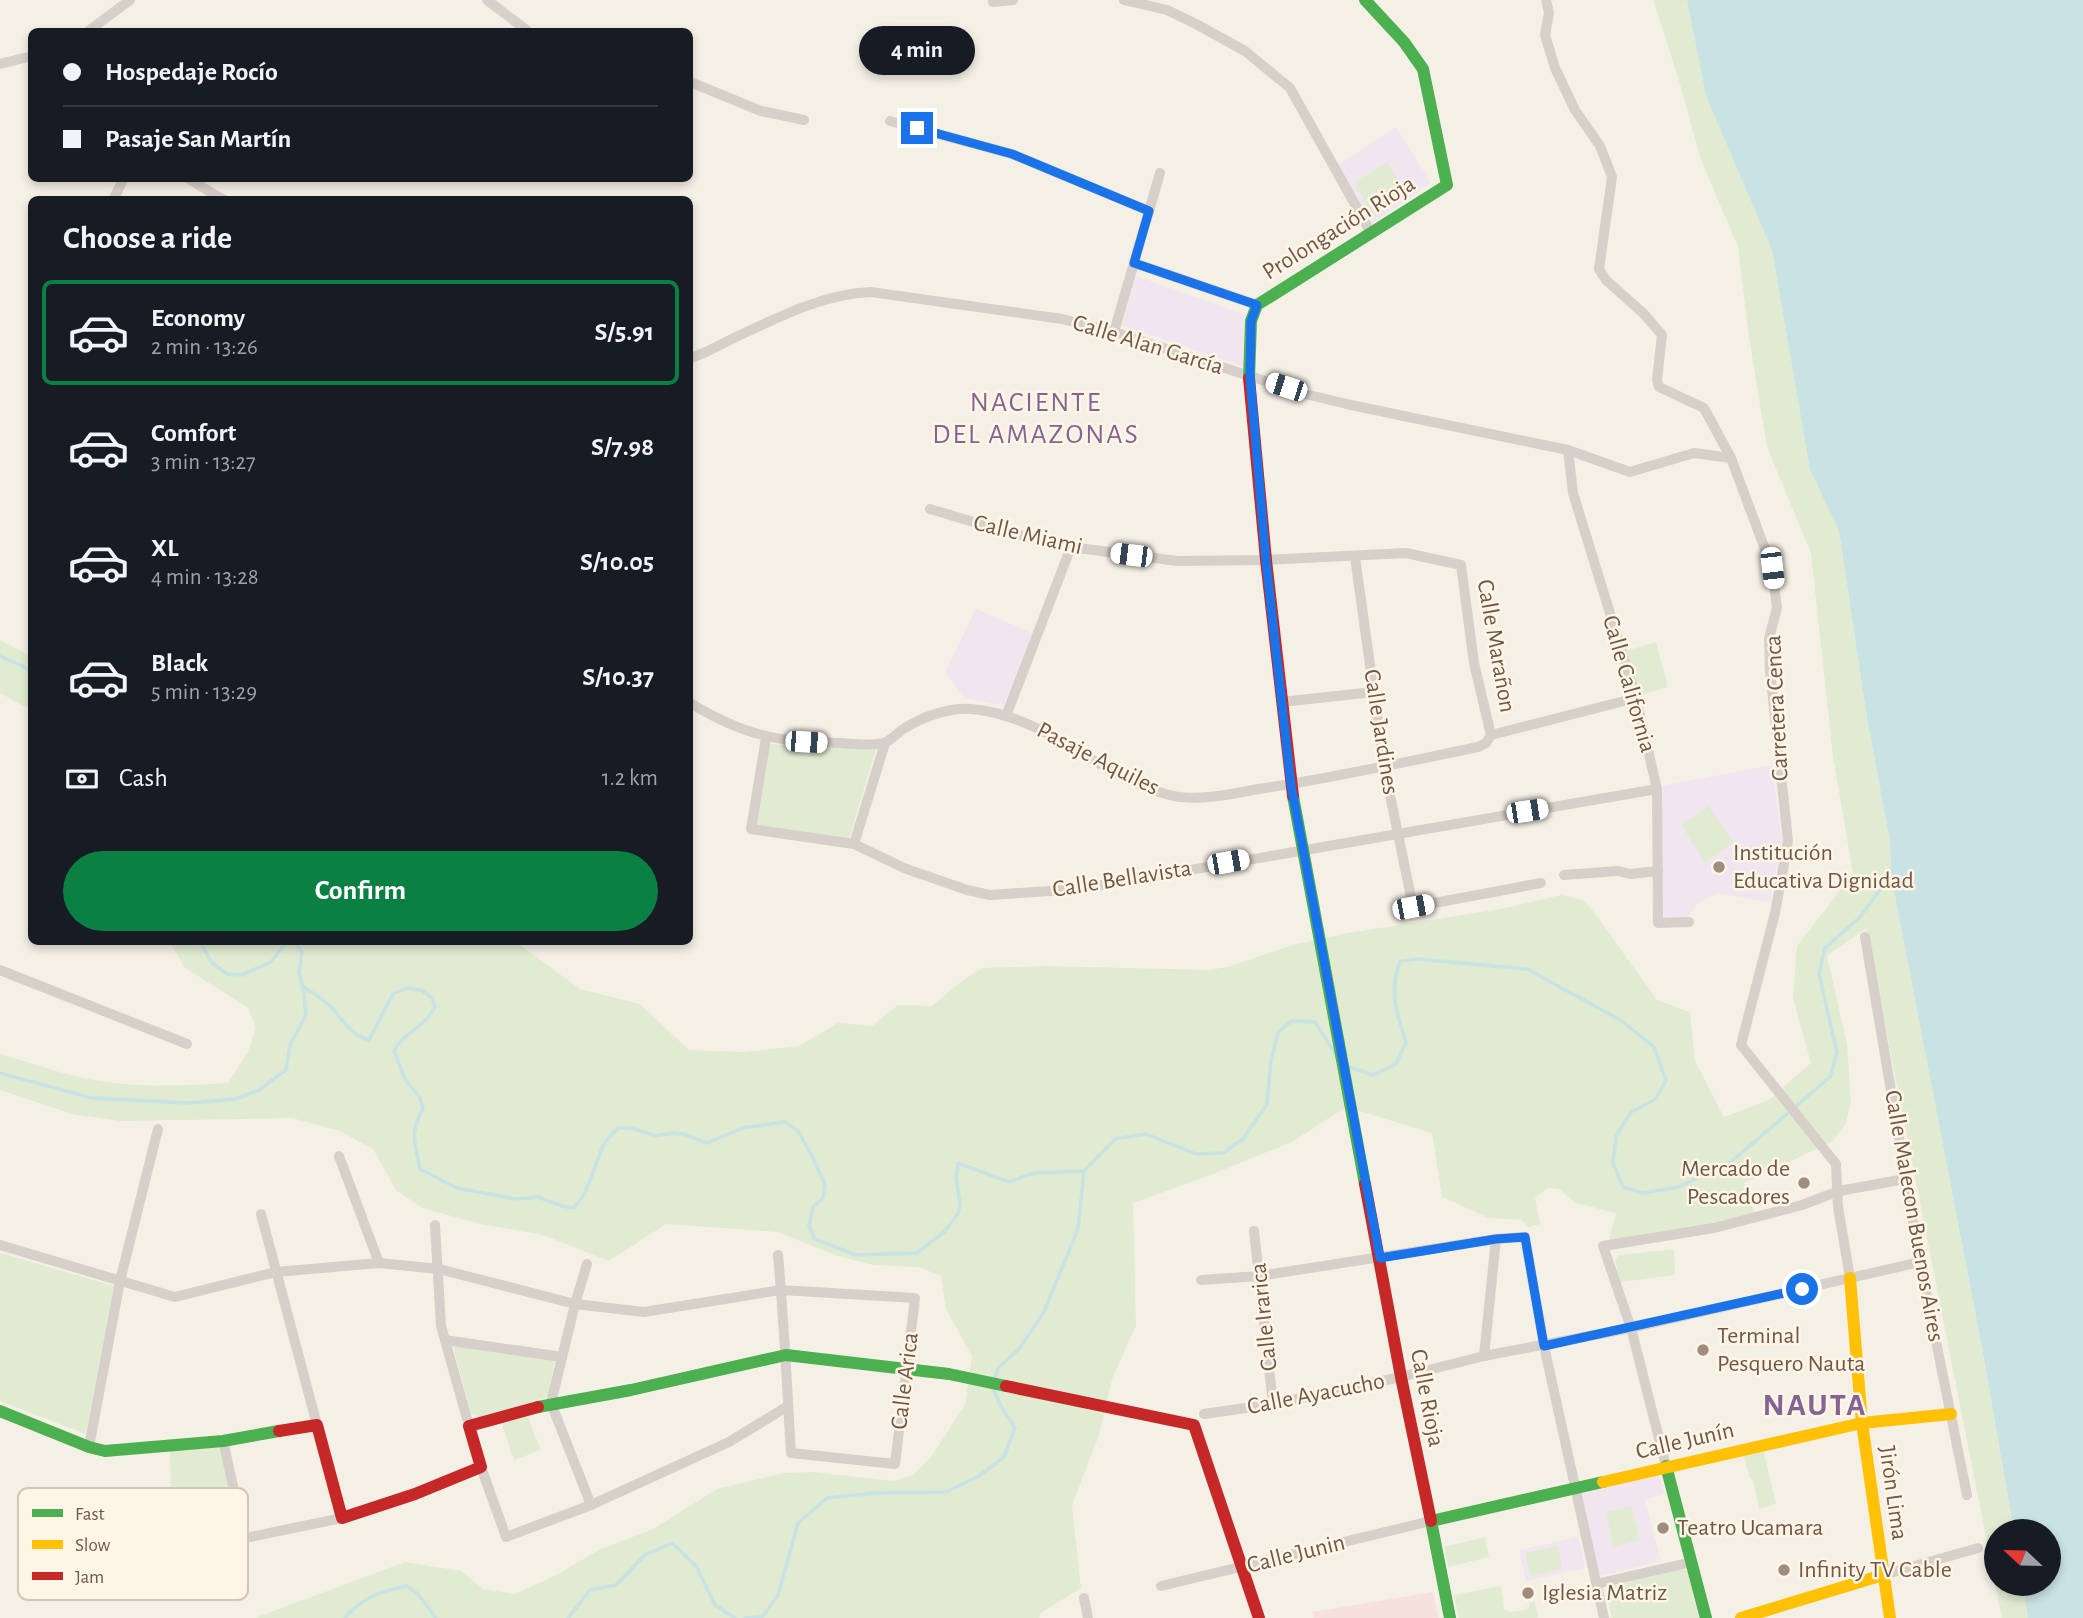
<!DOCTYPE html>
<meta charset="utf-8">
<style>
body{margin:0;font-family:"Alegreya Sans",sans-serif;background:#242831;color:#f1f3f6;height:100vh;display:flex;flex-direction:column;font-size:26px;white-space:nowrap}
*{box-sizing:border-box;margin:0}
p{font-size:23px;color:#9ea1a6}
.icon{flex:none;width:38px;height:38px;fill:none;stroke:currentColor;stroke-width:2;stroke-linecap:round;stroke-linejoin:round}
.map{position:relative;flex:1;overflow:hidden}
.drawer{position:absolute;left:28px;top:196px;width:665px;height:749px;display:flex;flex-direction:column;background:#171b24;border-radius:10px;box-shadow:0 4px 10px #0003}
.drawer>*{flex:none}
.hud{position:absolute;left:28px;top:28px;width:665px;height:154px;border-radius:10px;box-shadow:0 4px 10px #0003;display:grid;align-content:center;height:154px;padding:0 35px;background:#171b24}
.needle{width:46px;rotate:292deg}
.tools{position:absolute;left:1984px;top:1519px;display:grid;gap:14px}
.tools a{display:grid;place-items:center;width:77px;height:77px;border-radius:50%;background:#171b24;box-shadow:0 4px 10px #0003;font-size:35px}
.end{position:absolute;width:32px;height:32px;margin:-16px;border:9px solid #1a73e8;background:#fff;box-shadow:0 0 0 4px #fff}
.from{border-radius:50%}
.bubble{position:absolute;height:49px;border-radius:24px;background:#171b24;box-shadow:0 4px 10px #0003;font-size:23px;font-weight:600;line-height:49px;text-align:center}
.car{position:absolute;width:21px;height:42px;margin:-21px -10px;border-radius:9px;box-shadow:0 0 5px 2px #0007;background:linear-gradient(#fff 24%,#345 0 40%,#fff 0 76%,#345 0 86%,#fff 0)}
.hud b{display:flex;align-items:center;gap:24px;height:66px;font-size:26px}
.hud b+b{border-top:2px solid #363941}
.hud i{width:18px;height:18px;background:#f1f3f6}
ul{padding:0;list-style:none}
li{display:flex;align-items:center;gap:21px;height:105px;margin:0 14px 10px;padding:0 21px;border:4px solid transparent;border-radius:10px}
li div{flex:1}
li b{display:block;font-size:26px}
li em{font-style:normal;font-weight:600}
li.on{border-color:#0b8043}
li>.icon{width:63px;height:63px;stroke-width:1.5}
h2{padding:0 35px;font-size:32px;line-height:84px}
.pay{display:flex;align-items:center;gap:18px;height:77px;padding:0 35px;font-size:26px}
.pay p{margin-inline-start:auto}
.button{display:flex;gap:14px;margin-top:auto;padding:14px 35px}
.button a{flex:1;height:80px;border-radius:42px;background:#0b8043;color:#fff;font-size:28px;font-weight:600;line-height:80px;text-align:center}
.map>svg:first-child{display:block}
.education{fill:#f1e6ef}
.medical{fill:#f7e1de}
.green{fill:#e0ebd1}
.water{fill:#c9e2e4}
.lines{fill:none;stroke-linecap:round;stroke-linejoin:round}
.stream{stroke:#c9e2e4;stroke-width:3.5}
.street{stroke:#d7cfc9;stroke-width:10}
.fast{stroke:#4caf50;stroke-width:12}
.slow{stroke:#ffc107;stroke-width:12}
.jam{stroke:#c62828;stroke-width:12}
.route{stroke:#1a73e8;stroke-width:9}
.poi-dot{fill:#9f8d80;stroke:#fef5e6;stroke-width:2.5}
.labels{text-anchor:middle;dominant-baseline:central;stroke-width:5;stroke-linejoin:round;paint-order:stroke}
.street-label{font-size:24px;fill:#705849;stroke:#fef5e6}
.poi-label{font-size:24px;fill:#705849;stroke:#fef5e6;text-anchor:start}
.quarter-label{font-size:28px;letter-spacing:2px;fill:#856494;stroke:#fef5e6}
.district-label{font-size:32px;font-weight:bold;letter-spacing:2px;fill:#856494;stroke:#fef5e6}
.key{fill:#fef5e6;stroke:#d3c6b7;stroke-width:2}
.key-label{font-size:19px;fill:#705849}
</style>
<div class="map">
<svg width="2083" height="1618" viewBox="0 0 2083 1618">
<rect width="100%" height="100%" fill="#f5f0e6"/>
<g class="education">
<polygon points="1396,127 1431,183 1370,225 1337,166"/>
<polygon points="1137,276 1248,316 1244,367 1122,325"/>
<polygon points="976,609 1033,633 1004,706 964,698 945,672"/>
<polygon points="1772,765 1782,842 1770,902 1717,893 1694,906 1688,919 1662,919 1662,786"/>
<polygon points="1656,1476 1660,1477 1664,1494 1645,1500 1661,1561 1599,1576 1582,1498 1584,1493"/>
<polygon points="1578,1537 1585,1568 1526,1581 1519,1550"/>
</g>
<polygon class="medical" points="1433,1592 1438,1618 1314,1618 1312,1612"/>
<g class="green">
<path d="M1653,0H1687L1706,96L1772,250L1810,470L1839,531L1867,718L1890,842L1891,875L1982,1349L2014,1531H1997V1584H2023L2028,1618H2002L1866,928L1827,956L1847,1044L1851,1102L1846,1123L1833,1141L1744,1183L1754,1213L1702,1226L1609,1240L1616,1213L1576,1203L1559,1189L1547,1188L1535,1198L1540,1224L1529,1227L1521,1220L1489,1218L1442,1197L1432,1133L1346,1107L1292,1142L1208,1176L1133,1203L1136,1326L1112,1379L1099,1435L1072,1505L1081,1588L1041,1613L1039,1618H255L405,1562L461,1571L483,1589L515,1594L558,1574L599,1550L653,1529L717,1489L784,1473L813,1472L893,1481L913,1475L931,1457L965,1405L972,1356L946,1309L941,1276L918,1267L874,1265L837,1256L778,1232L666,1224L609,1261L543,1235L481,1224L422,1208L396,1190L373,1149L340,1131L292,1118L120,1121L72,1114L0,1090V1054C29,1062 58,1073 88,1079C131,1088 184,1086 228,1083L248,1052L256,1027L248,1008L184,967L170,942H516L580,989L640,1004L689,1050L744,1052L799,1046L838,1023L872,1026L898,1005L932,1006L955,986L982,968L1044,966L1210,970L1231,966L1293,945L1348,933L1501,909L1561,895L1583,900L1593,911L1657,1000L1690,1012L1695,1061L1724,1117L1769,1100L1811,1063L1793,998L1797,946L1853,874L1833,756L1811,553L1767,447L1749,337L1738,247L1701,160L1678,77Z"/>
<polygon points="1387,162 1406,192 1372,214 1354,183"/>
<polygon points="0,640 31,656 31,710 0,693"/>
<polygon points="1656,642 1668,687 1640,695 1626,651"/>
<polygon points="769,744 876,749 849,839 756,826"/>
<polygon points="1708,806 1734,842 1705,863 1682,826"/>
<polygon points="1674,1249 1675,1275 1620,1282 1615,1260 1619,1255"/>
<polygon points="0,1253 114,1286 86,1434 0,1401"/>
<polygon points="453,1346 555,1359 548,1397 479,1417 471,1413"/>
<polygon points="527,1416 541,1450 514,1460 502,1424"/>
<polygon points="214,1446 219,1449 241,1533 179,1538 135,1521 140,1508 159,1514 162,1503 171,1502 170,1451"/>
<polygon points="1763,1449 1776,1504 1759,1509 1753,1479 1750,1479 1743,1454"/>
<polygon points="1631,1506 1640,1540 1613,1547 1606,1512"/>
<polygon points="1485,1537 1489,1557 1448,1567 1444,1547"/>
<polygon points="1558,1546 1562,1569 1530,1576 1525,1553"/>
<polygon points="1682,1569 1688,1572 1701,1618 1612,1618 1606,1591 1607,1587"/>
<polygon points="1501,1586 1504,1609 1510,1612 1529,1609 1529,1603 1535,1602 1538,1618 1459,1618 1454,1595"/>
</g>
<polygon class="water" points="1687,0 2083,0 2083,1618 2028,1618 2023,1584 2049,1584 2049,1531 2014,1531 1982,1348 1891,875 1890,842 1867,718 1839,531 1810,470 1772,250 1706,96"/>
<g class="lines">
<g class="stream">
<polyline points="0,656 21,665 32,672"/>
<path d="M200,942L212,963L227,974L242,975L271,962L286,943H296L302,952L299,973L303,987C314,993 322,999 331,1007C344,1020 350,1035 369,1040L393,994L406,988L421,990L432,998L435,1007C424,1028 402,1034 394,1051L405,1079L420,1098L423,1109C409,1132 415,1143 420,1169L457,1188L516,1199L538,1197L562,1206L574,1208C590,1190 594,1166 603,1146C606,1139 613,1134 618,1128H631L656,1136L673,1133L684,1134L707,1143L743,1128L785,1122L798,1131L813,1158L825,1185L823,1198L813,1207L809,1226L815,1239L856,1255L917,1253L944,1232L958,1214L960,1203L956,1178L958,1163L1009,1182L1034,1173L1084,1171"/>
<path d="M1347,1066L1373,1075L1396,1064L1406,1042C1396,1012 1389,991 1400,961L1417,959L1527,969L1622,1021L1654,1047L1666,1080L1656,1099L1631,1112L1616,1136L1613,1163L1623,1187L1643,1193L1679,1187L1732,1161L1830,1077L1837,1053L1819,974L1825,948L1860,917L1893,872"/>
<polyline points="0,1073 91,1098 188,1103 236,1099 259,1090 286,1070 290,1045 306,1015 303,987"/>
<polyline points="994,1380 998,1368 1019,1349 1044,1312 1078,1229 1084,1171 1115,1139 1146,1134 1196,1154 1223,1153 1243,1139 1267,1104 1271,1061 1278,1033 1291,1021 1315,1022 1335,1053"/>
<path d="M345,1618C360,1598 383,1590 407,1586L418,1594L436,1618"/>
<polyline points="568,1618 590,1590 616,1585 645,1555 672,1543 696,1566 715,1605 735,1618"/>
<polyline points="745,1618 763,1616 778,1595 798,1523 827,1498 876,1493 946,1492 979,1476 1004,1457 1015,1428 1000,1405 993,1388"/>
</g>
<g class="street">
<polyline points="487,0 529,32"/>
<polyline points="1124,0 1167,10 1196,24 1245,51 1290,88 1371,233"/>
<polyline points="1546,0 1549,13 1545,35 1555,68 1575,110 1600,146 1612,177 1599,269 1606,280 1644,314 1662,335 1657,380 1659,387 1704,408 1731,458 1772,568 1777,608 1769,638 1770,670 1788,841 1775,913 1741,1045 1836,1164 1838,1207 1850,1278"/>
<polyline points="993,2 1013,0"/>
<polyline points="87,32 130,0"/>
<polyline points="0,64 32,56"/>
<polyline points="690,82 761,111 804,120"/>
<polyline points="890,121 1012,154 1149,211"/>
<polyline points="187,178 224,200"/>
<polyline points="113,200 124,178"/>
<polyline points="1134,263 1257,305"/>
<polyline points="1114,332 1160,173"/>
<path d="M690,358C705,354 719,345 734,338C777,318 822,294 871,292L1062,319L1114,332L1305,394L1351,405L1568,450L1630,472L1694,453L1731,458"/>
<polyline points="1568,450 1573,493 1636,698 1657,789 1658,923 1689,922"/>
<polyline points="930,509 1007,532 1071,547 1177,561 1266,560 1406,553 1461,565 1474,663 1491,735"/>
<polyline points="1355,557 1384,766 1413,907 1541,883"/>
<polyline points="1281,702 1374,692"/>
<path d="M690,703C745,736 777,742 841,743C854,744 871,746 883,743C891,741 898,732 905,728C922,717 950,707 971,709C1046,715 1099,777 1169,795C1198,802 1231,794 1259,789C1333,778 1405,762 1478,747L1486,743L1491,735L1636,698"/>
<polyline points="1006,716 1071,547"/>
<polyline points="766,738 751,829 854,844 904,868 967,890 990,895 1080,889 1657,789"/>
<polyline points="854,844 885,743"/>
<polyline points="1564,875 1618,871 1630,874 1658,871"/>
<polyline points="1865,937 1920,1262 1967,1495"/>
<polyline points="0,970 187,1044"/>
<polyline points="339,1156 379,1263"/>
<polyline points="261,1214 317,1425"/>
<polyline points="435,1225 441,1326 469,1426"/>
<polyline points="1254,1231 1273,1404"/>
<path d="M0,1245L175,1297L276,1272L379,1263L439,1269L575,1304L644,1312L781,1290L915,1298L895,1464L791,1453C787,1387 784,1321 778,1255"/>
<polyline points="587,1264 575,1304 551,1403 591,1505"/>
<polyline points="1201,1280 1259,1276 1496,1239 1525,1237 1544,1346 1604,1618"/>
<polyline points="445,1340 562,1357"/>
<polyline points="1484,1356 1496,1239"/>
<polyline points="1204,1414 1273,1404 1401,1377 1484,1356 1631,1328 1920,1262"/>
<polyline points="223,1441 245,1539"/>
<polyline points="89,1447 120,1281 158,1129"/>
<polyline points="1666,1466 1631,1328 1603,1246 1714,1228 1802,1205 1839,1191 1905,1179"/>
<polyline points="481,1467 506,1537 591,1505 729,1442 788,1406"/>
<polyline points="133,1525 175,1541 207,1546 342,1518"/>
<polyline points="1883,1575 1978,1548"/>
<polyline points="1596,1584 1692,1562"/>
<polyline points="1161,1586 1431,1521"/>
<polyline points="1084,1598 1088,1618"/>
</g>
<g class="fast">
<polyline points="1249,378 1251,321 1257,305 1447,185 1423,69 1404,42 1365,0"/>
<polyline points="1293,796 1365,1184"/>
<polyline points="538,1407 631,1390 786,1355 949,1374 1006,1386"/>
<polyline points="0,1411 89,1447 105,1451 223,1441 279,1431"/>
<polyline points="1666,1466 1706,1618"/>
<polyline points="1450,1618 1431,1521 1603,1482"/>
</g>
<g class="slow">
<polyline points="1850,1278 1862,1423 1890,1618"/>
<polyline points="1603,1482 1862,1423 1951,1414"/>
<polyline points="1741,1618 1883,1575"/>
</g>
<g class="jam">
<polyline points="1249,378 1266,560 1293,796"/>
<polyline points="1365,1184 1401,1377 1431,1521"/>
<polyline points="1006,1386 1194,1425 1259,1618"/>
<polyline points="279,1431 317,1425 342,1518 415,1494 481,1467 469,1426 538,1407"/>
</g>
</g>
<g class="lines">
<polyline class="route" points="917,128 1012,154 1149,211 1134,263 1257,305 1251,321 1250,376 1266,561 1291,785 1380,1258 1496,1239 1525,1237 1544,1346 1802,1289"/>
</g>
<g class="poi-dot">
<circle cx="1719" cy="867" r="7"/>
<circle cx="1804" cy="1183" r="7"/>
<circle cx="1703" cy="1350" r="7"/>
<circle cx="1663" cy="1528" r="7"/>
<circle cx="1784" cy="1570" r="7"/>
<circle cx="1528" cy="1593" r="7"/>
</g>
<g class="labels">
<g class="street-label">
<text transform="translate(1339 228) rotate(-32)">Prolongación Rioja</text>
<text transform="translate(1148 345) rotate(17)">Calle Alan García</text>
<text transform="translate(1028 535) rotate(13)">Calle Miami</text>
<text transform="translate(1496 646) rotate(80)">Calle Marañon</text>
<text transform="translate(1629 684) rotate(74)">Calle California</text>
<text transform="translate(1777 708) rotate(-93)">Carretera Cenca</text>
<text transform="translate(1381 732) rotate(81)">Calle Jardines</text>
<text transform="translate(1098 759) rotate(27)">Pasaje Aquiles</text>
<text transform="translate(1122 879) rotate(-9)">Calle Bellavista</text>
<text transform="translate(1914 1216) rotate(80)">Calle Malecon Buenos Aires</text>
<text transform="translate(1264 1317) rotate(-96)">Calle Irarica</text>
<text transform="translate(905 1381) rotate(-83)">Calle Arica</text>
<text transform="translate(1316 1394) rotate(-11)">Calle Ayacucho</text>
<text transform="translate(1427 1398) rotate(79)">Calle Rioja</text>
<text transform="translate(1685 1441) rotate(-13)">Calle Junín</text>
<text transform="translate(1893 1493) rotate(82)">Jirón Lima</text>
<text transform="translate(1296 1554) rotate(-14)">Calle Junin</text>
</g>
<g class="poi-label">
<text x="1733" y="853">Institución<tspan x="1733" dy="28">Educativa Dignidad</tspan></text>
<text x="1790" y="1169" text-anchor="end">Mercado de<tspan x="1790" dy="28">Pescadores</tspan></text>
<text x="1717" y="1336">Terminal<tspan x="1717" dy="28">Pesquero Nauta</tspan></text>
<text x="1677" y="1528">Teatro Ucamara</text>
<text x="1798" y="1570">Infinity TV Cable</text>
<text x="1542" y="1593">Iglesia Matriz</text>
</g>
<g class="quarter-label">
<text x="1036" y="403">NACIENTE<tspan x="1036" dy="32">DEL AMAZONAS</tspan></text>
</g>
<g class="district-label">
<text x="1815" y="1405">NAUTA</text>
</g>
</g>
<rect x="18" y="1488" width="230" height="112" rx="10" class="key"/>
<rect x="32" y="1509" width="31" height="8" fill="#4caf50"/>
<rect x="32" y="1540" width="31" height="9" fill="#ffc107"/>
<rect x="32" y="1572" width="31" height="8" fill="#c62828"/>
<g class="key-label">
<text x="75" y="1520">Fast</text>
<text x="75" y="1551">Slow</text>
<text x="75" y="1583">Jam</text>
</g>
</svg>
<div class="tools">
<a><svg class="needle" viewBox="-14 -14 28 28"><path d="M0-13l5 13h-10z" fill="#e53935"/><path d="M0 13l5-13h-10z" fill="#9ea1a6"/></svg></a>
</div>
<i class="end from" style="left:1802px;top:1289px"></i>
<i class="end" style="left:917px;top:128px"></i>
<div class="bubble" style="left:859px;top:26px;width:116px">4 min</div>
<i class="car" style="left:1286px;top:387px;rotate:288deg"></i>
<i class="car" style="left:1131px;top:555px;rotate:277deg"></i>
<i class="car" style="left:1772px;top:568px;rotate:173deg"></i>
<i class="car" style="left:806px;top:742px;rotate:93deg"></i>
<i class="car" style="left:1527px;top:811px;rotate:81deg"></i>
<i class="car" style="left:1228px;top:862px;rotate:80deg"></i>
<i class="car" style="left:1413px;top:907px;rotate:79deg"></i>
<div class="hud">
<b><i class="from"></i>Hospedaje Rocío</b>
<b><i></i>Pasaje San Martín</b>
</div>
<section class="drawer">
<h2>Choose a ride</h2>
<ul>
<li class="on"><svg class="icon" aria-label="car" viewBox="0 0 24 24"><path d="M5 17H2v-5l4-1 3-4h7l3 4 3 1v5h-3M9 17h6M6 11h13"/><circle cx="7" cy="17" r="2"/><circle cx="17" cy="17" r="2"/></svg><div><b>Economy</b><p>2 min · 13:26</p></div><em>S/5.91</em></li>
<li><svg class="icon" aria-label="car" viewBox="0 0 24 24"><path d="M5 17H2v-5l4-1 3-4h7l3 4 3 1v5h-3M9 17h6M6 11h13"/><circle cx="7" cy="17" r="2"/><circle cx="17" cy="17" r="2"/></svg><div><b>Comfort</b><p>3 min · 13:27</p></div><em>S/7.98</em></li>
<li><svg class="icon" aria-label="car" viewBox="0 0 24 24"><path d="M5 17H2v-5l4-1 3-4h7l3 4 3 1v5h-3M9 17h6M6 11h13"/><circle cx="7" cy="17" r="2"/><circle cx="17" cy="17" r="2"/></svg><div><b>XL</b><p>4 min · 13:28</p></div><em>S/10.05</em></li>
<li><svg class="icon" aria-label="car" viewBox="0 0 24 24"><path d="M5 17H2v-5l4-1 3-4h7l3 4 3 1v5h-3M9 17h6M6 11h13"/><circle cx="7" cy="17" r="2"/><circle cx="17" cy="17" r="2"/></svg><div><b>Black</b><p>5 min · 13:29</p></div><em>S/10.37</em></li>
</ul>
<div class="pay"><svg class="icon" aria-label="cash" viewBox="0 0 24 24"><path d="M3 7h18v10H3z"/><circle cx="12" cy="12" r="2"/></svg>Cash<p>1.2 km</p></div>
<div class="button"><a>Confirm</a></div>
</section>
</div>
